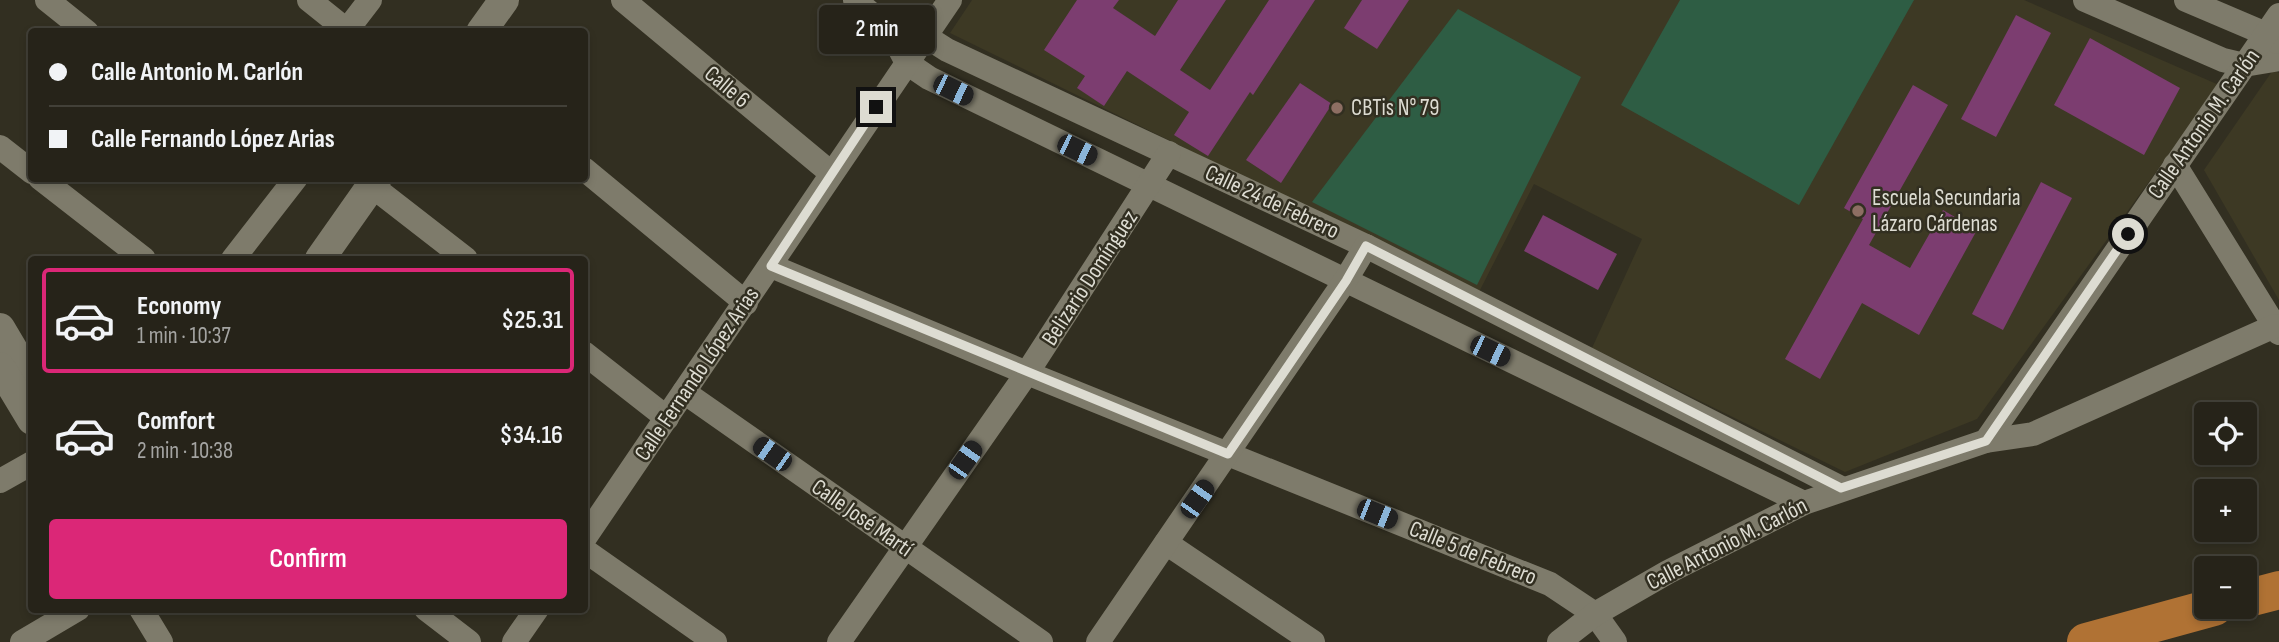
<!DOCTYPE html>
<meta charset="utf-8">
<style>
body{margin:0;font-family:"Sofia Sans Condensed",sans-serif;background:#322f26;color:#f1f3f6;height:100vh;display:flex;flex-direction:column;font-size:26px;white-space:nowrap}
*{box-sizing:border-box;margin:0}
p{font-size:23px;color:#a4a4a2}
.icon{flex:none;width:38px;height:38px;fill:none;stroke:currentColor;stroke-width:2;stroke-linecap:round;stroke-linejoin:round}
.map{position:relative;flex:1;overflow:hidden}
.details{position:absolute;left:28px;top:256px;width:560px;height:357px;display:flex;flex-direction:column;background:#262319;border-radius:7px;box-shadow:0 4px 10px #0003,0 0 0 2px #424038}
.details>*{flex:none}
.guide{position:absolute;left:28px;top:28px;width:560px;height:154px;border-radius:7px;box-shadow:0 4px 10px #0003,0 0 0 2px #424038;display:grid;align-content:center;height:154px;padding:0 21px;background:#262319}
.controls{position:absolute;left:2194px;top:402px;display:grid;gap:14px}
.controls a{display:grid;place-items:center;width:63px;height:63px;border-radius:7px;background:#262319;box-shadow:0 4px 10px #0003,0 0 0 2px #424038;font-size:35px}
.end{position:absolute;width:32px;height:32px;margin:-16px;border:9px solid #dddcd2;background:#111;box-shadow:0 0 0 4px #111}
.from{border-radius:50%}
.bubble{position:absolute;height:49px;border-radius:7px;background:#262319;box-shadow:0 4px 10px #0003,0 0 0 2px #424038;font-size:23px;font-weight:600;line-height:49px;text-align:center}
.car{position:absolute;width:21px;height:42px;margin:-21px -10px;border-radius:9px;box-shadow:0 0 5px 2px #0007;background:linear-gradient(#222 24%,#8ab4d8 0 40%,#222 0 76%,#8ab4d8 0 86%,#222 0)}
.guide b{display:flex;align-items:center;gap:24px;height:66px;font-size:26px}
.guide b+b{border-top:2px solid #424038}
.guide i{width:18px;height:18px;background:#f1f3f6}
ul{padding:12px 0 0;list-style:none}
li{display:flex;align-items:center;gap:21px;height:105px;margin:0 14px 10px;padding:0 7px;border:4px solid transparent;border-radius:7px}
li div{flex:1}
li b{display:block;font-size:26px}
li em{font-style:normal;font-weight:600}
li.active{border-color:#db2777}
li>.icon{width:63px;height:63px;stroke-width:1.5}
.button{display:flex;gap:14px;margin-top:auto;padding:14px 21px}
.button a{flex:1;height:80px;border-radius:7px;background:#db2777;color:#fff;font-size:28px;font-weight:600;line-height:80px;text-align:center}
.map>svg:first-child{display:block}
.built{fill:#3d3924}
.green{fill:#2e5d44}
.building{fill:#7c3d70}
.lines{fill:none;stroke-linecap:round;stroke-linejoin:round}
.minor{stroke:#7e7b6b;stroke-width:24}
.tertiary{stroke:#7e7b6b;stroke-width:30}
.primary{stroke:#b07234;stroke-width:38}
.route{stroke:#dddcd2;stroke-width:9}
.education-dot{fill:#8d6e63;stroke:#322f21;stroke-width:2.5}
.labels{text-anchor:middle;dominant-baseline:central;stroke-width:5;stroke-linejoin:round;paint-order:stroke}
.street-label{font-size:23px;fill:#dddcd2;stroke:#322f21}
.poi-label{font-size:23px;fill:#dddcd2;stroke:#322f21;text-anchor:start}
</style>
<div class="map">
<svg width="2279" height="642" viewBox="0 0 2279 642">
<rect width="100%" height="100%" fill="#322f21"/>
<g class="built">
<polygon points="972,0 2024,0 2219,85 1977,419 1845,472 1592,348 1642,239 1534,184 1479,292 950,33"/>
<polygon points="2273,70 2279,73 2279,300 2204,170"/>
</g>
<g class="green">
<polygon points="1680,0 1914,0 1799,205 1621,105"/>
<polygon points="1458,9 1581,77 1477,285 1312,202"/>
</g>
<g class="building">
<polygon points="1077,0 1119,0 1113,8 1155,36 1178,0 1226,0 1180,70 1210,90 1269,0 1315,0 1253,95 1250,92 1208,156 1174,135 1189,112 1127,71 1104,106 1077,88 1085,76 1044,50"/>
<polygon points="1362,0 1409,0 1377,49 1344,28"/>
<polygon points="2016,15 2051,33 1996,137 1961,119"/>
<polygon points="2090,38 2180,88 2144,155 2054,105"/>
<polygon points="1300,83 1332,104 1281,183 1246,160"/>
<polygon points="1913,85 1948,105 1869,245 1910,268 1943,210 1977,230 1919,335 1862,303 1820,379 1785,359 1863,219 1844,208"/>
<polygon points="2041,182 2072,198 2003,330 1972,314"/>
<polygon points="1543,215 1617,254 1598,290 1524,251"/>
</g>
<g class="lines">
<g class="minor">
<polyline points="47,0 87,32"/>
<polyline points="309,0 349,32"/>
<polyline points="623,0 831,173"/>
<polyline points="855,0 889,29 907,63 929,78 1804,503"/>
<polyline points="2085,0 2223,60 2244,65 2279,59"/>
<polyline points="2186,0 2266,34 2277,42"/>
<polyline points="889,29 925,36 947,50 1366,246 1841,488"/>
<polyline points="347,30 370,0"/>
<polyline points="0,147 32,172"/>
<polyline points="2175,165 2279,333"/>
<polyline points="584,169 746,303"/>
<polyline points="40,178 144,259"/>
<polyline points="372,186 466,259"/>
<polyline points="233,259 296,178"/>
<polyline points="771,266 1027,373 1550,584 1595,614 1615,642"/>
<polyline points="584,353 667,418"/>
<polyline points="684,392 1041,642"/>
<polyline points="1986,441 2279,15"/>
<polyline points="0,481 32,463"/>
<polyline points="584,539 950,0"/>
<polyline points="1166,543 1313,642"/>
<polyline points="584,550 715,642"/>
<polyline points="141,609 161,642"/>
<polyline points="426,609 469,642"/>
<polyline points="22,642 78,609"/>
<polyline points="514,642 537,609"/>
<polyline points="839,642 1027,373 1169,153"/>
<polyline points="1098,642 1345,281 1366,246"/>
<polyline points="1559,642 1595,614 1668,572 1804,503 1986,441 2033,434 2275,326"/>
</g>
<g class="tertiary">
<polyline points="481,32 504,0"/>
<polyline points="320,259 377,178"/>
<polyline points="0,328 32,382"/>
<polyline points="0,367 32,420"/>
</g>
<g class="primary">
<polyline points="2245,599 2279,590"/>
<polyline points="2086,642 2214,607"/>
</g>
</g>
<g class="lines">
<polyline class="route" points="876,107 771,266 1228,454 1346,281 1366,246 1841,488 1986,441 2128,234"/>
</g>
<g class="education-dot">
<circle cx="1337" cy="108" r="7"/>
<circle cx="1858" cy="211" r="7"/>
</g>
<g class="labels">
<g class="street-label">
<text transform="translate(727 87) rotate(40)">Calle 6</text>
<text transform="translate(2204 124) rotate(-55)">Calle Antonio M. Carlón</text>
<text transform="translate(1272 202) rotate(25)">Calle 24 de Febrero</text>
<text transform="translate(1090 278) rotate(-57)">Belizario Domínguez</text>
<text transform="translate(697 374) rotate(-56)">Calle Fernando López Arias</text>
<text transform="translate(862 518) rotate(35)">Calle José Martí</text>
<text transform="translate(1727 544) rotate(-27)">Calle Antonio M. Carlón</text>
<text transform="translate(1473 553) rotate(22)">Calle 5 de Febrero</text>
</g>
<g class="poi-label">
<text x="1351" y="108">CBTis N° 79</text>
<text x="1872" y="198">Escuela Secundaria<tspan x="1872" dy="26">Lázaro Cárdenas</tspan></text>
</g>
</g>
</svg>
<div class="controls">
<a><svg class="icon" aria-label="locate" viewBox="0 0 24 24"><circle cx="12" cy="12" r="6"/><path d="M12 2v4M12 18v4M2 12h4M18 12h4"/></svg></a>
<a>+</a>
<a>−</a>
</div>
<i class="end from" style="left:2128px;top:234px"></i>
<i class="end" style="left:876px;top:107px"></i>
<div class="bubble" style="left:819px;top:5px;width:116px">2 min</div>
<i class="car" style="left:953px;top:90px;rotate:116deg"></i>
<i class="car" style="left:1077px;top:150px;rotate:116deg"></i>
<i class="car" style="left:1490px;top:351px;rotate:116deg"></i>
<i class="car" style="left:772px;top:454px;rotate:305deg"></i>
<i class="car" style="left:965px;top:460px;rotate:35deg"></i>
<i class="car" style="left:1197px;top:499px;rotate:35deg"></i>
<i class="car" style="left:1377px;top:514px;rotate:112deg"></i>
<div class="guide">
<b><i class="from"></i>Calle Antonio M. Carlón</b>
<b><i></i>Calle Fernando López Arias</b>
</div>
<section class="details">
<ul>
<li class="active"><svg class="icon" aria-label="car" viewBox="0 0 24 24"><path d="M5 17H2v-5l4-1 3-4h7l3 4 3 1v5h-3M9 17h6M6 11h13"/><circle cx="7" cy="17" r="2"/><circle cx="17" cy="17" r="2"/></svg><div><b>Economy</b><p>1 min · 10:37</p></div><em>$25.31</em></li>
<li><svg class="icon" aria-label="car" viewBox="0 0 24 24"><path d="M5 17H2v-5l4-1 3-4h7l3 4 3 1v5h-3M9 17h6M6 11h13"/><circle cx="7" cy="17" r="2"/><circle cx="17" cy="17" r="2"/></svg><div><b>Comfort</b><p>2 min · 10:38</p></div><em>$34.16</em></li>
</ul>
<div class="button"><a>Confirm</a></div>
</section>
</div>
